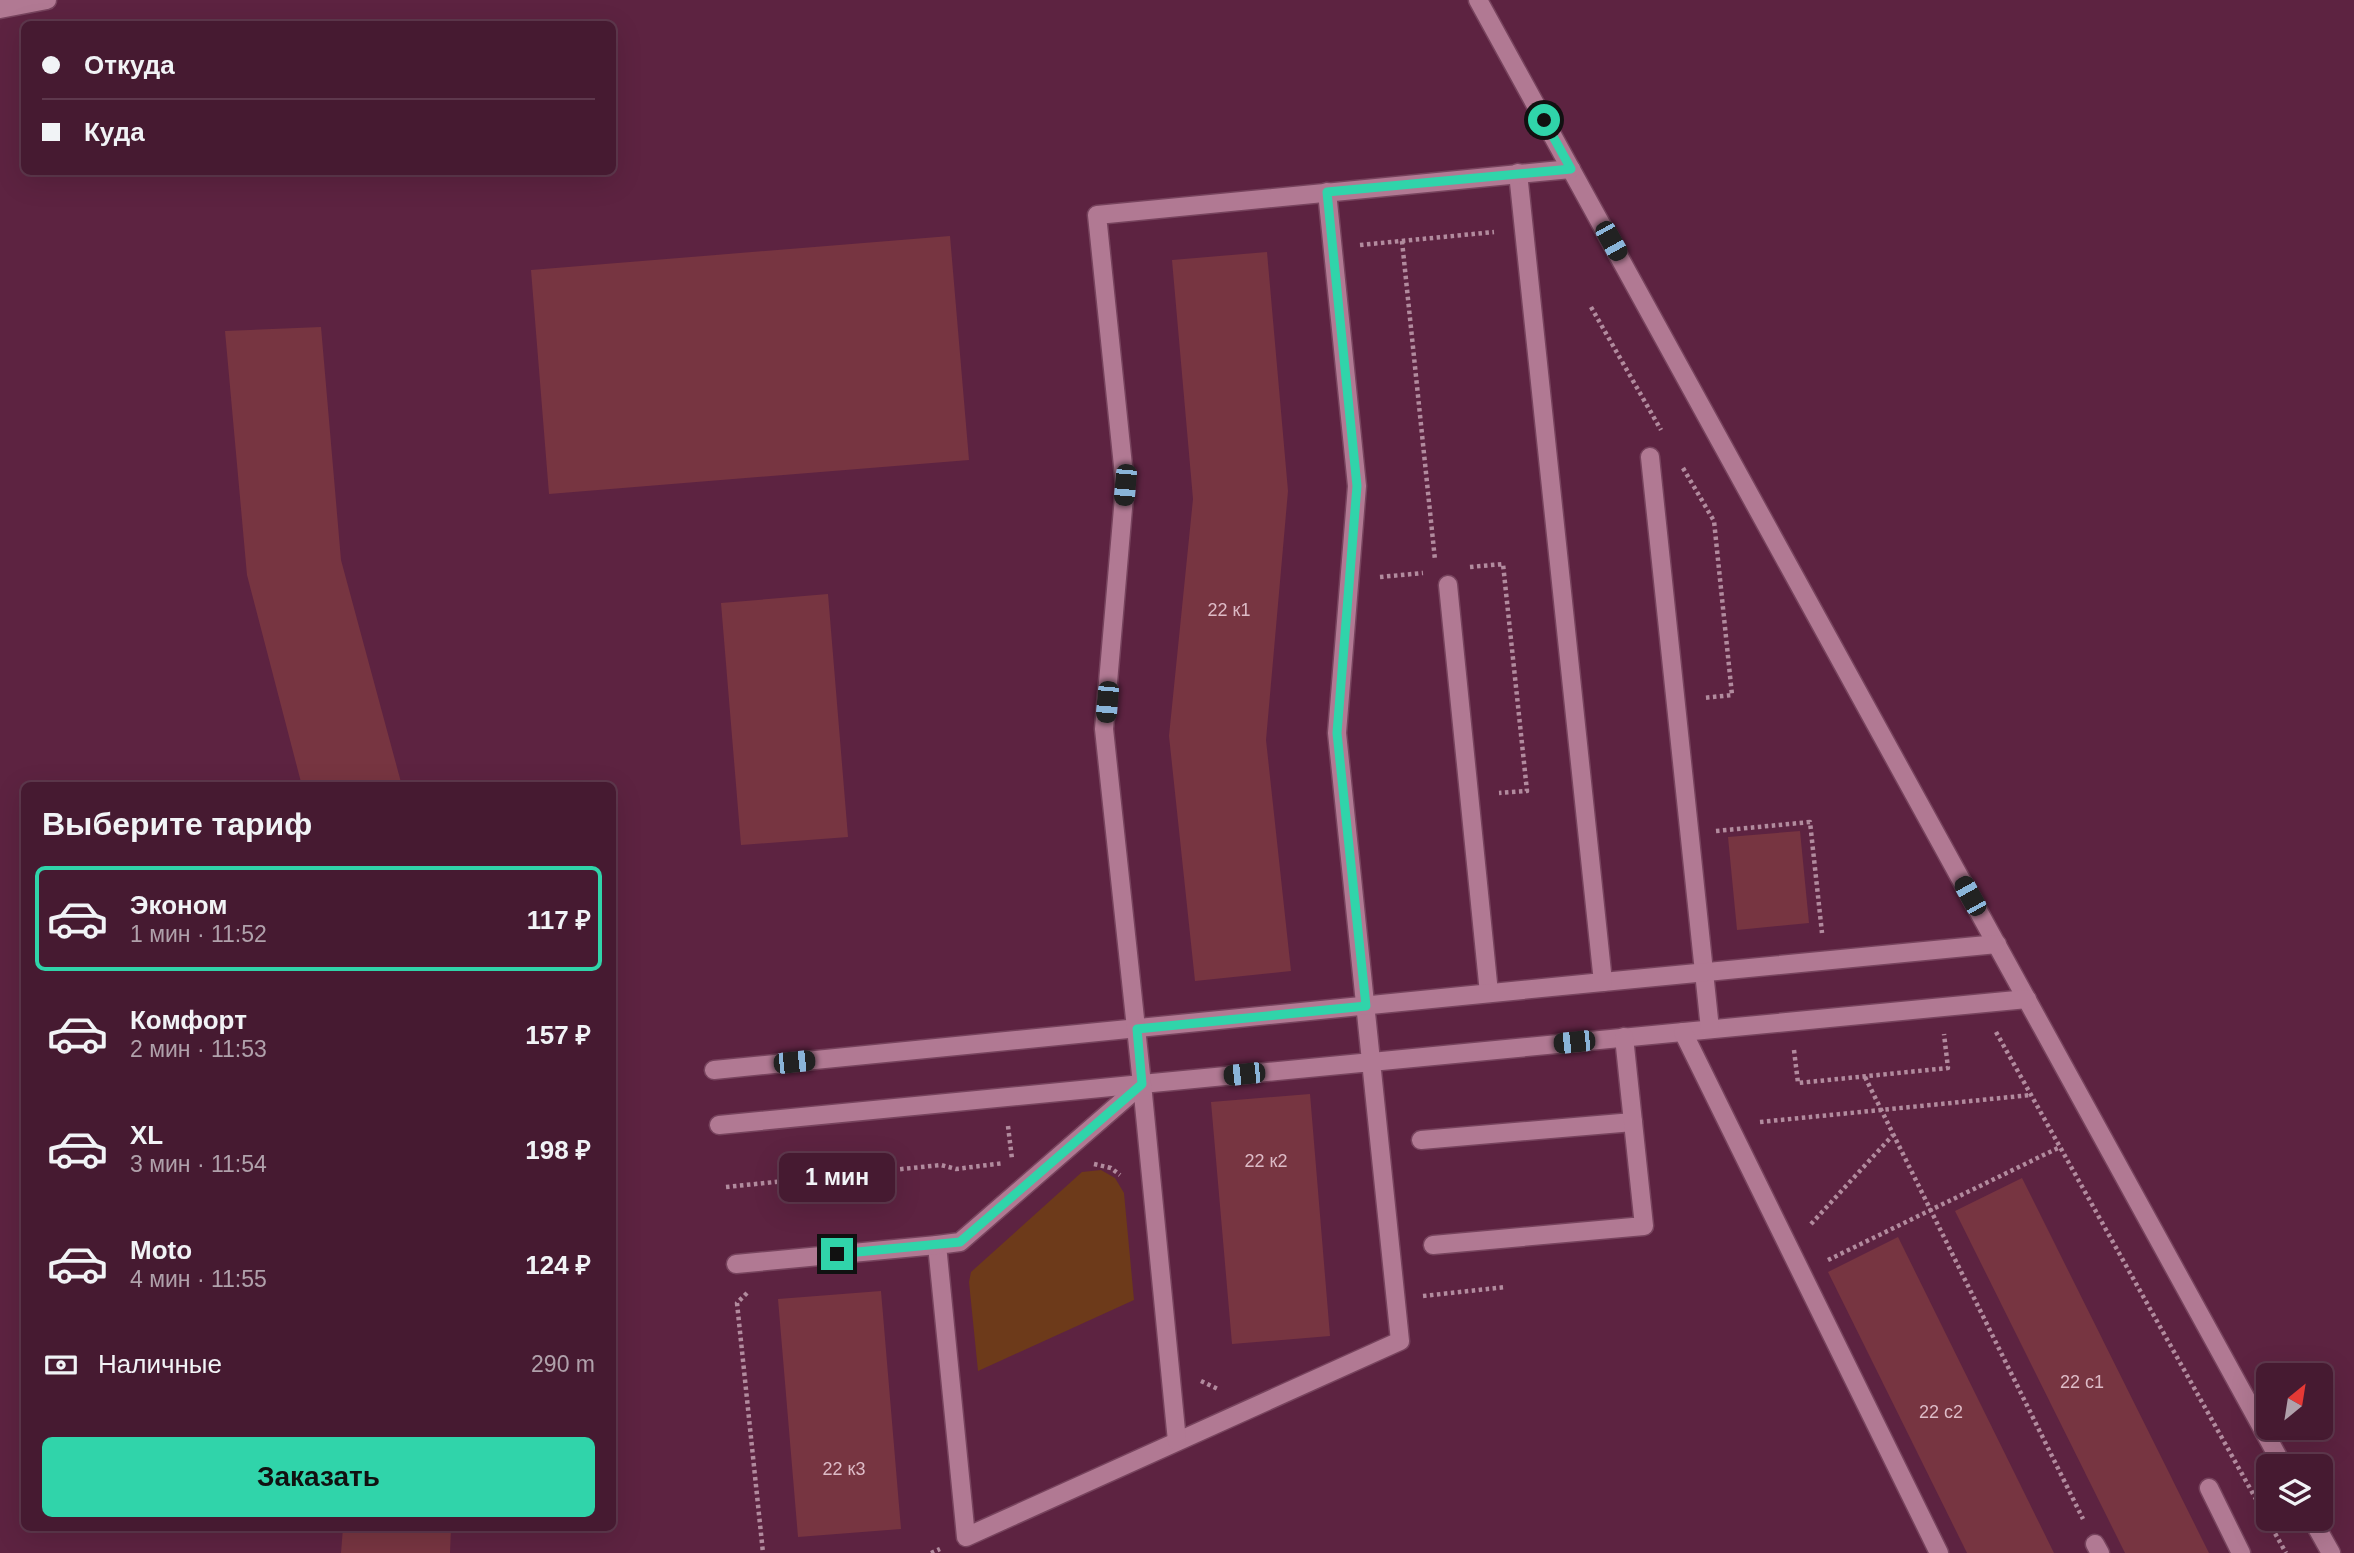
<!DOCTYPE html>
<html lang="ru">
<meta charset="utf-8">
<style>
body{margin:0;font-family:Helvetica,sans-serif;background:#50273d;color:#f1f3f6;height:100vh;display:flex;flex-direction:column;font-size:26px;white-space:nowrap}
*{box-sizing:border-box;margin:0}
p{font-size:23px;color:#b0a1ab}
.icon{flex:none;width:38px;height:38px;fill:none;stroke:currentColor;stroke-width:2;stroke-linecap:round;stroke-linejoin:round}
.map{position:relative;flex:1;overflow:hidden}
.side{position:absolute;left:21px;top:782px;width:595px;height:749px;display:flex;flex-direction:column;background:#461a31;border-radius:10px;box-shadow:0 7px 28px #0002,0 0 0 2px #5e384d}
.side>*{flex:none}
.banner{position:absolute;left:21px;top:21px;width:595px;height:154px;border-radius:10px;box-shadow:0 7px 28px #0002,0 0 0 2px #5e384d;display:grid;align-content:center;height:154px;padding:0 21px;background:#461a31}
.needle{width:46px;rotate:30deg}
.tools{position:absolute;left:2256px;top:1363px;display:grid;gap:14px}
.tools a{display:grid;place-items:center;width:77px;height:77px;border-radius:10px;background:#461a31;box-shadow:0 7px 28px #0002,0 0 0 2px #5e384d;font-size:35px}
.end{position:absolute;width:32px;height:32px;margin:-16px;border:9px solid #30d4aa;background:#111;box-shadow:0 0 0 4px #111}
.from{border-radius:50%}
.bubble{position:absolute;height:49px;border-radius:10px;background:#461a31;box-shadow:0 7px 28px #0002,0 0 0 2px #5e384d;font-size:23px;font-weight:700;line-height:49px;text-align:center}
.car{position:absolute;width:21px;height:42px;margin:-21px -10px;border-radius:9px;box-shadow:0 0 5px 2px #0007;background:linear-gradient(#222 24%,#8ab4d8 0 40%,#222 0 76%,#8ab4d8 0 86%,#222 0)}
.banner b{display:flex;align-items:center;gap:24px;height:66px;font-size:26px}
.banner b+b{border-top:2px solid #5e384d}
.banner i{width:18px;height:18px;background:#f1f3f6}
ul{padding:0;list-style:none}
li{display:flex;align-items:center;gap:21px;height:105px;margin:0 14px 10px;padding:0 7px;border:4px solid transparent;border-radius:10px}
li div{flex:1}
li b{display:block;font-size:26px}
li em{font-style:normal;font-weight:700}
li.active{border-color:#30d4aa}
li>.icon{width:63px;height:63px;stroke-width:1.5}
h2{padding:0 21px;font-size:32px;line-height:84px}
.pay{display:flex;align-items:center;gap:18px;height:77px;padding:0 21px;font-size:26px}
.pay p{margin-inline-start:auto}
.action{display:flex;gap:14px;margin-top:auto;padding:14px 21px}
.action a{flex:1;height:80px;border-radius:10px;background:#30d4aa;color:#111;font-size:28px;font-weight:700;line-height:80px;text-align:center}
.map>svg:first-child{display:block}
.green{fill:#6d3a1a}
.building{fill:#773541}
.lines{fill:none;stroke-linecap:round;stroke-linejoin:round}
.minor-casing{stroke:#77435d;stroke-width:21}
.path{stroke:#b28b9e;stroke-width:4.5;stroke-dasharray:3.5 3.5;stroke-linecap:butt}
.minor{stroke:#b17993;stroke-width:18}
.route{stroke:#30d4aa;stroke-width:9}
.labels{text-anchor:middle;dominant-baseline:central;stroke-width:6;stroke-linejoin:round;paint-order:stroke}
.number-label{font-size:18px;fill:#ddbbc6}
</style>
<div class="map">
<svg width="2354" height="1553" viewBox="0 0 2354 1553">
<rect width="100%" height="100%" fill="#5d2341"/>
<polygon class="green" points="1101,1170 1115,1178 1124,1193 1134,1300 978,1371 969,1282 971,1272 1082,1172"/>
<g class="building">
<polygon points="950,236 969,460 549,494 531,270"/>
<polygon points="1267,252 1288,491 1266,740 1291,971 1195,981 1169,736 1193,499 1172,260"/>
<polygon points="321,327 341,560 402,786 302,786 247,575 225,331"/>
<polygon points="828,594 848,837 741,845 721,603"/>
<polygon points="1800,831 1809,923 1737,930 1728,837"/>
<polygon points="1310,1094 1330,1336 1232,1344 1211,1102"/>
<polygon points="2022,1178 2209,1553 2125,1553 1955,1211"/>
<polygon points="1898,1237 2054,1553 1967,1553 1828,1272"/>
<polygon points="881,1291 901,1529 798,1537 778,1299"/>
<polygon points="343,1528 451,1528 450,1553 341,1553"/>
</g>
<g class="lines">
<defs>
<g id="minor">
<polyline points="1478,0 2283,1466"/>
<polyline points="0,9 47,0"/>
<polyline points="1327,192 1357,486 1337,733 1400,1341 966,1537 937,1245 960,1242 1142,1084 2027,999"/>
<polyline points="1650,457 1710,1029"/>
<polyline points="1448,585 1489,993"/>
<polyline points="1603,982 1997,944"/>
<polyline points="1683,1032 1939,1553"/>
<polyline points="714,1070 1603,982 1518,173"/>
<polyline points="1142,1084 1104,729 1125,485 1097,215 1571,169"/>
<polyline points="719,1125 1142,1084 1177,1441"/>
<polyline points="1421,1140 1633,1122"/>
<polyline points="1433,1245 1644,1226 1624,1037"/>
<polyline points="736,1264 937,1245"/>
<polyline points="2209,1488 2241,1553"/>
<polyline points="2312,1519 2331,1553"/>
<polyline points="2095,1544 2100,1553"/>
</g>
</defs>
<use href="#minor" class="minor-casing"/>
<g class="path">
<polyline points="1402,241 1435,560"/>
<polyline points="1360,245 1494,232"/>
<polyline points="1591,307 1661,430"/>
<polyline points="1683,468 1714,521 1732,695 1703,698"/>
<polyline points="1470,567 1503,564 1527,791 1499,793"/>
<polyline points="1380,577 1423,573"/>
<polyline points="1716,831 1810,822 1822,933"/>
<polyline points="1996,1032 2286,1553"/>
<polyline points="1794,1050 1798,1083 1948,1068 1944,1034"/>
<polyline points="1865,1077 2083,1519"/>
<polyline points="1760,1122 2031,1095"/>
<polyline points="1008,1126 1012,1159"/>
<polyline points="1094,1164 1111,1168 1120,1175"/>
<polyline points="726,1187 941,1165 956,1169 1004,1163"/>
<polyline points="1811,1224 1893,1135"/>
<polyline points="1828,1260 2060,1147"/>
<polyline points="747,1293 737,1303 763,1553"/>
<polyline points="1423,1296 1506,1287"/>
<polyline points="1201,1381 1218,1389"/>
<polyline points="931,1553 940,1549"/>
</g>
<use href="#minor" class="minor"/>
</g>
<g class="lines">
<polyline class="route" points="837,1254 960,1242 1142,1084 1137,1029 1366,1006 1337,733 1357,486 1327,192 1571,169 1544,120"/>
</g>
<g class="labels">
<g class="number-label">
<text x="1229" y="610">22 к1</text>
<text x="1266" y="1161">22 к2</text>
<text x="2082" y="1382">22 с1</text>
<text x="1941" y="1412">22 с2</text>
<text x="844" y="1469">22 к3</text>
</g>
</g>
</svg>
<div class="tools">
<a><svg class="needle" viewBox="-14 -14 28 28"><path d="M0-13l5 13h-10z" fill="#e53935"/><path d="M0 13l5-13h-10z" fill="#b0a1ab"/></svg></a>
<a><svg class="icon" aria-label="layers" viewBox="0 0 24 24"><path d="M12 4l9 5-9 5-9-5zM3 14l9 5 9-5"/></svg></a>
</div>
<i class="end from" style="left:1544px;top:120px"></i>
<i class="end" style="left:837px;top:1254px"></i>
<div class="bubble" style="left:779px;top:1153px;width:116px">1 мин</div>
<i class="car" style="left:1611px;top:241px;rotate:151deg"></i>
<i class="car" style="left:1125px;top:485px;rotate:185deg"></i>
<i class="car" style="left:1107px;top:702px;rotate:185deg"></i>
<i class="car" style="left:1970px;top:896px;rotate:331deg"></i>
<i class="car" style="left:1574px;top:1042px;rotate:264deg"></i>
<i class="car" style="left:794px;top:1062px;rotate:84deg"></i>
<i class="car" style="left:1244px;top:1074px;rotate:264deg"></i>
<div class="banner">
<b><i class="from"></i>Откуда</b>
<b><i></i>Куда</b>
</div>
<section class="side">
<h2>Выберите тариф</h2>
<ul>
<li class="active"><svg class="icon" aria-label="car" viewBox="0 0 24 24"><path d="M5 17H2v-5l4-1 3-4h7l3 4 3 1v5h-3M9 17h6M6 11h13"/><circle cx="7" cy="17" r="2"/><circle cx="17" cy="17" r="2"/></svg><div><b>Эконом</b><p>1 мин · 11:52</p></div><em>117 ₽</em></li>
<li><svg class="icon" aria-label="car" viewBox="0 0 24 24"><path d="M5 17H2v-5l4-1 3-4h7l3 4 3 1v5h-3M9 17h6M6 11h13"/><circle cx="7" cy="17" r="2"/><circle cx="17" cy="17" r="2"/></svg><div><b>Комфорт</b><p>2 мин · 11:53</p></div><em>157 ₽</em></li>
<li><svg class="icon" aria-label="car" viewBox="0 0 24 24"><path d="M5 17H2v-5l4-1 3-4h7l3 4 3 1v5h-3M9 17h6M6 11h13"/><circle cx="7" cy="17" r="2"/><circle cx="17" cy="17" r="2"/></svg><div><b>XL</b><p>3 мин · 11:54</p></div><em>198 ₽</em></li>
<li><svg class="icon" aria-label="car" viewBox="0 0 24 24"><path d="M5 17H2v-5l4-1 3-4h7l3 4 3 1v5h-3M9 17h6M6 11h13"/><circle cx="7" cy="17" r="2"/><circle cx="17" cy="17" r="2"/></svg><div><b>Moto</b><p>4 мин · 11:55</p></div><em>124 ₽</em></li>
</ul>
<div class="pay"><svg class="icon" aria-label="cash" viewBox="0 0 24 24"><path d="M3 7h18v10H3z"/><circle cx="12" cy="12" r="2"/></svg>Наличные<p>290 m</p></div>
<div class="action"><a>Заказать</a></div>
</section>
</div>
